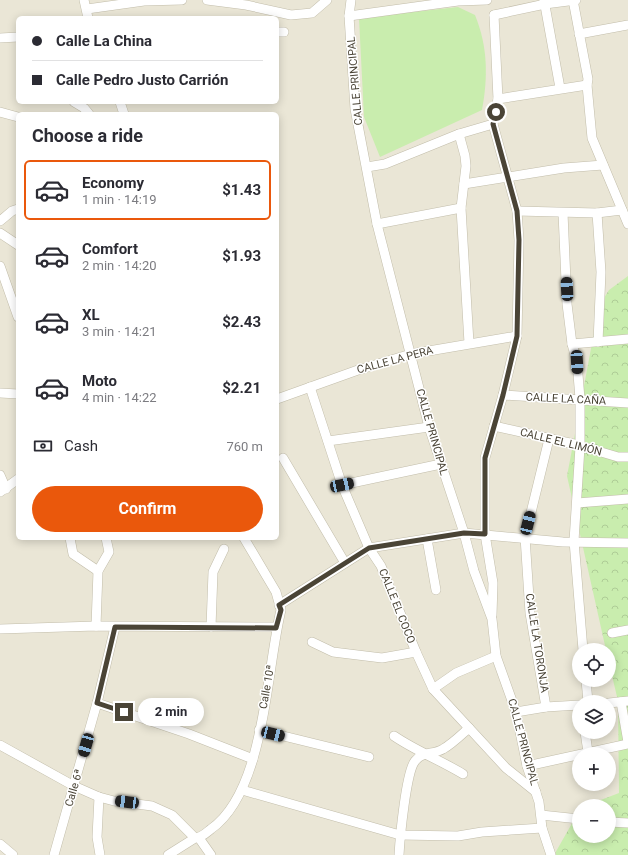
<!DOCTYPE html>
<meta charset="utf-8">
<style>
body{margin:0;font-family:Roboto,sans-serif;background:#f2f2f3;color:#2b2b33;height:100vh;display:flex;flex-direction:column;font-size:15px;white-space:nowrap}
*{box-sizing:border-box;margin:0}
p{font-size:13px;color:#7c7c81}
.icon{flex:none;width:22px;height:22px;fill:none;stroke:currentColor;stroke-width:2;stroke-linecap:round;stroke-linejoin:round}
.map{position:relative;flex:1;overflow:hidden}
.panel{position:absolute;left:16px;top:112px;width:263px;height:428px;display:flex;flex-direction:column;background:#fff;border-radius:6px;box-shadow:0 2px 10px #0003}
.panel>*{flex:none}
.guide{position:absolute;left:16px;top:16px;width:263px;height:88px;border-radius:6px;box-shadow:0 2px 10px #0003;display:grid;align-content:center;height:88px;padding:0 16px;background:#fff}
.tools{position:absolute;left:572px;top:643px;display:grid;gap:8px}
.tools a{display:grid;place-items:center;width:44px;height:44px;border-radius:50%;background:#fff;box-shadow:0 2px 10px #0003;font-size:20px}
.end{position:absolute;width:18px;height:18px;margin:-9px;border:5px solid #4a4436;background:#fff;box-shadow:0 0 0 2px #fff}
.from{border-radius:50%}
.bubble{position:absolute;height:28px;border-radius:14px;background:#fff;box-shadow:0 2px 10px #0003;font-size:13px;font-weight:700;line-height:28px;text-align:center}
.car{position:absolute;width:12px;height:24px;margin:-12px -6px;border-radius:5px;box-shadow:0 0 3px 1px #0007;background:linear-gradient(#222 24%,#8ab4d8 0 40%,#222 0 76%,#8ab4d8 0 86%,#222 0)}
.guide b{display:flex;align-items:center;gap:14px;height:38px;font-size:15px}
.guide b+b{border-top:1px solid #e1e1e2}
.guide i{width:10px;height:10px;background:#2b2b33}
ul{padding:0;list-style:none}
li{display:flex;align-items:center;gap:12px;height:60px;margin:0 8px 6px;padding:0 8px;border:2px solid transparent;border-radius:6px}
li div{flex:1}
li b{display:block;font-size:15px}
li em{font-style:normal;font-weight:700}
li.on{border-color:#ea580c}
li>.icon{width:36px;height:36px;stroke-width:1.5}
h2{padding:0 16px;font-size:18px;line-height:48px}
.pay{display:flex;align-items:center;gap:10px;height:44px;padding:0 16px;font-size:15px}
.pay p{margin-inline-start:auto}
.button{display:flex;gap:8px;margin-top:auto;padding:8px 16px}
.button a{flex:1;height:46px;border-radius:24px;background:#ea580c;color:#fff;font-size:16px;font-weight:700;line-height:46px;text-align:center}
.map>svg:first-child{display:block}
.residential{fill:#eae6d6;fill-rule:evenodd}
.forest{fill:url(#forest-crowns)}
.pitch{fill:#c9edae}
.lines{fill:none;stroke-linecap:round;stroke-linejoin:round}
.street-casing{stroke:#c2bdaa;stroke-width:10}
.street{stroke:#fff;stroke-width:9}
.route{stroke:#4a4436;stroke-width:5}
.labels{text-anchor:middle;dominant-baseline:central;stroke-width:3;stroke-linejoin:round;paint-order:stroke}
.street-label{font-size:11px;fill:#4a4436;stroke:#fff}
</style>
<div class="map">
<svg width="628" height="855" viewBox="0 0 628 855">
<defs>
<pattern id="forest-crowns" width="20" height="18" patternUnits="userSpaceOnUse"><rect width="20" height="18" fill="#c9edae"/><path d="M2 6a3 3 0 1 1 6 0M12 15a3 3 0 1 1 6 0" fill="none" stroke="#aecc96"/></pattern>
</defs>
<rect width="100%" height="100%" fill="#f5f3e8"/>
<path class="residential" d="M0,0H628V855H0ZM18,18H277V102H18ZM18,114H277V538H18ZM579,650H609V680H579ZM579,702H609V732H579ZM579,754H609V784H579ZM579,806H609V836H579Z"/>
<polygon class="forest" points="628,276 628,855 554,855 579,811 579,836 609,836 609,806 585,806 619,793 618,701 609,663 609,650 606,650 567,476 599,306 609,290"/>
<path class="pitch" d="M458,7L475,15C488,47 488,77 482,110L380,157L364,117L359,18Z"/>
<g class="lines">
<defs>
<g id="street">
<polyline points="84,0 88,18"/>
<polyline points="207,0 246,5 291,15 312,13 327,0"/>
<polyline points="351,0 349,16 355,109 377,224 429,427 464,533 474,571 492,619 496,656 516,712 527,766 539,802 542,828 551,855"/>
<polyline points="544,0 560,88"/>
<polyline points="573,0 588,79 587,85 592,138 628,224"/>
<polyline points="87,9 144,1 182,0"/>
<polyline points="494,15 545,4 576,0"/>
<polyline points="349,16 458,1 487,0"/>
<polyline points="277,32 284,32"/>
<polyline points="579,34 628,25"/>
<polyline points="0,38 18,37"/>
<polyline points="498,99 587,85"/>
<polyline points="74,102 84,108 89,114"/>
<polyline points="120,102 124,114"/>
<polyline points="0,112 18,117"/>
<polyline points="459,134 465,156 466,166 461,208 469,343"/>
<polyline points="367,167 385,164 459,134 493,124"/>
<polyline points="464,184 564,168 603,165"/>
<polyline points="517,211 597,213 622,210"/>
<polyline points="563,213 567,304 572,344 577,362 580,399 580,447 574,541 583,650"/>
<polyline points="597,213 601,272 598,342"/>
<polyline points="0,221 12,211 18,209"/>
<polyline points="377,224 461,208"/>
<polyline points="0,233 18,245"/>
<polyline points="0,266 18,317"/>
<polyline points="572,344 628,339"/>
<polyline points="310,387 342,485 369,548 381,566 416,652 433,689 506,768 536,792"/>
<polyline points="0,393 18,394"/>
<polyline points="503,395 628,403"/>
<polyline points="277,399 358,370 411,354 517,336"/>
<polyline points="494,426 574,444 618,457 628,457"/>
<polyline points="328,441 429,427"/>
<polyline points="283,458 345,563"/>
<polyline points="0,475 6,489"/>
<polyline points="342,485 441,464"/>
<polyline points="0,492 18,479"/>
<polyline points="577,503 628,499"/>
<polyline points="70,538 73,554 98,571"/>
<polyline points="427,539 436,590"/>
<polyline points="279,605 369,548 464,533 563,542 628,543"/>
<polyline points="492,615 493,583 485,534 485,458 503,395 517,336 519,240 517,211 493,124 498,99 494,15"/>
<polyline points="96,626 98,571 109,552 106,538"/>
<polyline points="211,627 213,572 224,549"/>
<polyline points="0,629 96,626 276,627"/>
<polyline points="612,633 628,630"/>
<polyline points="312,642 333,652 382,658 416,652"/>
<polyline points="586,680 588,702"/>
<polyline points="433,689 456,673 496,656"/>
<polyline points="621,702 628,742"/>
<polyline points="97,703 189,734 253,759"/>
<polyline points="609,703 628,701"/>
<polyline points="546,707 530,613 525,537 549,439"/>
<polyline points="516,712 546,707 579,705"/>
<polyline points="259,730 369,757"/>
<polyline points="585,732 588,752"/>
<path d="M394,736C416,751 440,760 463,774"/>
<polyline points="0,745 74,786 99,797 114,801 152,806 172,815 195,838"/>
<polyline points="527,766 628,744"/>
<polyline points="242,790 400,835 458,836 482,832 542,828"/>
<polyline points="99,797 97,837 100,855"/>
<polyline points="541,815 579,819"/>
<polyline points="609,822 628,823"/>
<polyline points="199,838 211,855"/>
<polyline points="0,844 13,855"/>
<polyline points="54,855 97,703 115,627"/>
<path d="M168,855L195,838C201,838 206,833 211,829C265,791 266,671 281,610L276,592L244,538"/>
<path d="M399,855C400,838 406,772 415,761C423,751 433,755 443,749C452,744 461,735 469,728"/>
</g>
</defs>
<use href="#street" class="street-casing"/>
<use href="#street" class="street"/>
</g>
<g class="lines">
<polyline class="route" points="124,712 97,703 115,627 276,628 281,610 279,605 369,548 464,533 485,534 485,458 503,395 517,336 519,240 517,211 493,124 496,112"/>
</g>
<g class="labels">
<g class="street-label">
<text transform="translate(355 81) rotate(-95)">CALLE PRINCIPAL</text>
<text transform="translate(395 360) rotate(-15)">CALLE LA PERA</text>
<text transform="translate(566 399) rotate(3)">CALLE LA CAÑA</text>
<text transform="translate(432 432) rotate(74)">CALLE PRINCIPAL</text>
<text transform="translate(561 442) rotate(14)">CALLE EL LIMÓN</text>
<text transform="translate(397 606) rotate(68)">CALLE EL COCO</text>
<text transform="translate(537 643) rotate(81)">CALLE LA TORONJA</text>
<text transform="translate(267 687) rotate(-80)">Calle 10ª</text>
<text transform="translate(523 742) rotate(75)">CALLE PRINCIPAL</text>
<text transform="translate(74 788) rotate(-74)">Calle 6ª</text>
</g>
</g>
</svg>
<div class="tools">
<a><svg class="icon" aria-label="locate" viewBox="0 0 24 24"><circle cx="12" cy="12" r="6"/><path d="M12 2v4M12 18v4M2 12h4M18 12h4"/></svg></a>
<a><svg class="icon" aria-label="layers" viewBox="0 0 24 24"><path d="M12 4l9 5-9 5-9-5zM3 14l9 5 9-5"/></svg></a>
<a>+</a>
<a>−</a>
</div>
<i class="end from" style="left:496px;top:112px"></i>
<i class="end" style="left:124px;top:712px"></i>
<div class="bubble" style="left:138px;top:698px;width:66px">2 min</div>
<i class="car" style="left:567px;top:289px;rotate:357deg"></i>
<i class="car" style="left:577px;top:362px;rotate:177deg"></i>
<i class="car" style="left:342px;top:485px;rotate:78deg"></i>
<i class="car" style="left:528px;top:523px;rotate:14deg"></i>
<i class="car" style="left:273px;top:734px;rotate:104deg"></i>
<i class="car" style="left:86px;top:745px;rotate:196deg"></i>
<i class="car" style="left:127px;top:802px;rotate:277deg"></i>
<div class="guide">
<b><i class="from"></i>Calle La China</b>
<b><i></i>Calle Pedro Justo Carrión</b>
</div>
<section class="panel">
<h2>Choose a ride</h2>
<ul>
<li class="on"><svg class="icon" aria-label="car" viewBox="0 0 24 24"><path d="M5 17H2v-5l4-1 3-4h7l3 4 3 1v5h-3M9 17h6M6 11h13"/><circle cx="7" cy="17" r="2"/><circle cx="17" cy="17" r="2"/></svg><div><b>Economy</b><p>1 min · 14:19</p></div><em>$1.43</em></li>
<li><svg class="icon" aria-label="car" viewBox="0 0 24 24"><path d="M5 17H2v-5l4-1 3-4h7l3 4 3 1v5h-3M9 17h6M6 11h13"/><circle cx="7" cy="17" r="2"/><circle cx="17" cy="17" r="2"/></svg><div><b>Comfort</b><p>2 min · 14:20</p></div><em>$1.93</em></li>
<li><svg class="icon" aria-label="car" viewBox="0 0 24 24"><path d="M5 17H2v-5l4-1 3-4h7l3 4 3 1v5h-3M9 17h6M6 11h13"/><circle cx="7" cy="17" r="2"/><circle cx="17" cy="17" r="2"/></svg><div><b>XL</b><p>3 min · 14:21</p></div><em>$2.43</em></li>
<li><svg class="icon" aria-label="car" viewBox="0 0 24 24"><path d="M5 17H2v-5l4-1 3-4h7l3 4 3 1v5h-3M9 17h6M6 11h13"/><circle cx="7" cy="17" r="2"/><circle cx="17" cy="17" r="2"/></svg><div><b>Moto</b><p>4 min · 14:22</p></div><em>$2.21</em></li>
</ul>
<div class="pay"><svg class="icon" aria-label="cash" viewBox="0 0 24 24"><path d="M3 7h18v10H3z"/><circle cx="12" cy="12" r="2"/></svg>Cash<p>760 m</p></div>
<div class="button"><a>Confirm</a></div>
</section>
</div>
